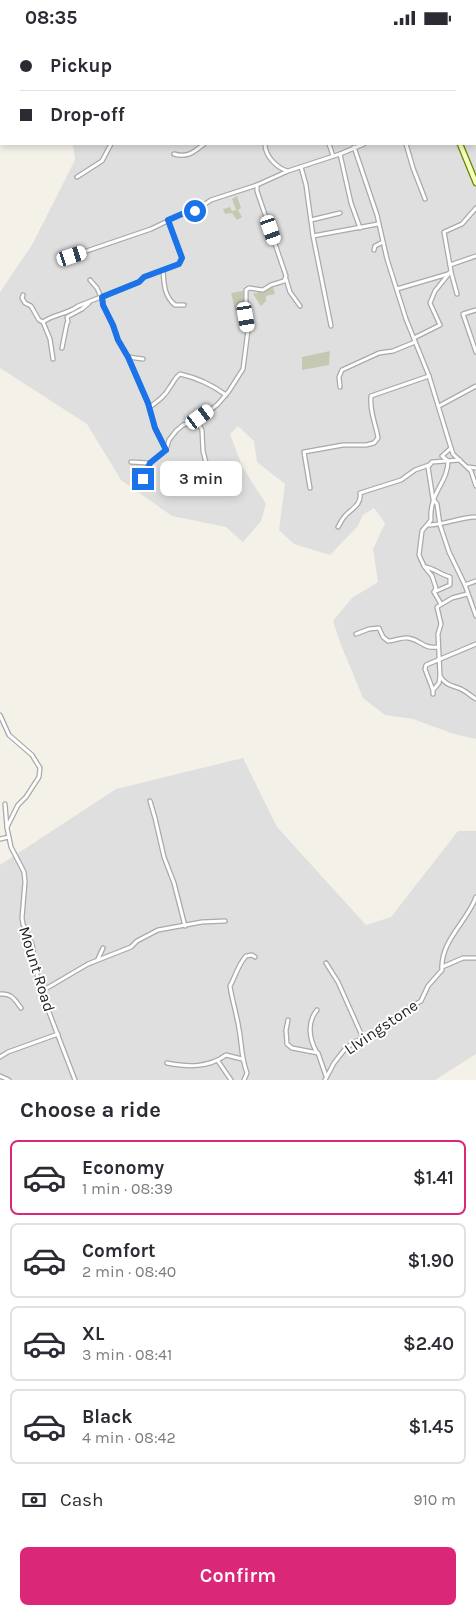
<!DOCTYPE html>
<meta charset="utf-8">
<style>
body{margin:0;font-family:Karla,sans-serif;background:#f2f2f3;color:#2b2b33;height:100vh;display:flex;flex-direction:column;font-size:19px;white-space:nowrap}
*{box-sizing:border-box;margin:0}
p{font-size:16px;color:#7c7c81}
.icon{flex:none;width:28px;height:28px;fill:none;stroke:currentColor;stroke-width:2;stroke-linecap:round;stroke-linejoin:round}
.map{position:relative;height:1045px;overflow:hidden}
.side{display:flex;flex-direction:column;background:#fff;flex:1}
.side>*{flex:none}
.top-card{position:absolute;left:0px;top:0px;width:476px;height:110px;box-shadow:0 2px 8px #0003;display:grid;align-content:center;height:110px;padding:0 20px;background:#fff}
.end{position:absolute;width:22px;height:22px;margin:-11px;border:6px solid #1a73e8;background:#fff;box-shadow:0 0 0 2px #fff}
.from{border-radius:50%}
.bubble{position:absolute;height:35px;border-radius:8px;background:#fff;box-shadow:0 2px 8px #0003;font-size:16px;font-weight:600;line-height:35px;text-align:center}
.car{position:absolute;width:15px;height:30px;margin:-15px -8px;border-radius:6px;box-shadow:0 0 4px 1px #0007;background:linear-gradient(#fff 24%,#345 0 40%,#fff 0 76%,#345 0 86%,#fff 0)}
.top-card b{display:flex;align-items:center;gap:18px;height:48px;font-size:19px}
.top-card b+b{border-top:1px solid #e1e1e2}
.top-card i{width:12px;height:12px;background:#2b2b33}
ul{padding:0;list-style:none}
li{display:flex;align-items:center;gap:15px;height:75px;margin:0 10px 8px;padding:0 10px;border:2px solid #e1e1e2;border-radius:8px}
li div{flex:1}
li b{display:block;font-size:19px}
li em{font-style:normal;font-weight:600}
li.active{border-color:#db2777}
li>.icon{width:45px;height:45px;stroke-width:1.5}
h2{padding:0 20px;font-size:22px;line-height:60px}
.pay{display:flex;align-items:center;gap:12px;height:55px;padding:0 20px;font-size:19px}
.pay p{margin-inline-start:auto}
.primary-button{display:flex;gap:10px;margin-top:auto;padding:10px 20px}
.primary-button a{flex:1;height:58px;border-radius:8px;background:#db2777;color:#fff;font-size:20px;font-weight:600;line-height:58px;text-align:center}
.status{display:flex;justify-content:space-between;align-items:center;height:35px;padding:0 25px;background:#fff;direction:ltr}
.status svg{height:14px;fill:currentColor}
.map>svg:first-child{display:block}
.residential{fill:#e0dfdf}
.construction{fill:#c6c9b2}
.lines{fill:none;stroke-linecap:round;stroke-linejoin:round}
.minor-casing{stroke:#a9a9a9;stroke-width:5.5}
.secondary-casing{stroke:#658200;stroke-width:7}
.minor{stroke:#fff;stroke-width:3}
.secondary{stroke:#f3ffba;stroke-width:4.5}
.route{stroke:#1a73e8;stroke-width:6}
.labels{text-anchor:middle;dominant-baseline:central;stroke-width:4;stroke-linejoin:round;paint-order:stroke}
.street-label{font-size:16px;fill:#222;stroke:#fff}
</style>
<div class="status"><b>08:35</b><svg viewBox="0 0 49 12"><path d="M0 12V9h3v3zM5 12V6h3v6zM10 12V3h3v9zM15 12V0h3v12zM26 1h20v11H26zM47 4h2v5h-2z"/></svg></div>
<div class="map">
<svg width="476" height="1045" viewBox="0 0 476 1045">
<rect width="100%" height="100%" fill="#f3f1e8"/>
<g class="residential">
<polygon points="73,0 416,0 73,1"/>
<polygon points="472,0 476,0 476,704 454,699 413,684 385,680 363,663 341,610 333,586 352,563 378,547 373,514 385,488 374,473 363,480 358,491 330,520 294,509 279,495 285,449 257,427 254,406 238,391 230,399 242,431 266,469 261,486 243,507 226,492 172,481 121,445 87,389 0,333 0,257 32,210 75,125 73,109 475,109 475,1 471,1"/>
<polygon points="243,723 277,792 366,890 391,882 458,796 476,796 476,1019 435,1045 0,1045 0,830 116,754"/>
</g>
<g class="construction">
<polygon points="237,161 241,173 238,175 242,182 237,185 232,178 225,179 223,174 230,172 232,176 236,175 232,164"/>
<polygon points="273,252 275,259 266,261 266,266 261,271 253,259"/>
<polygon points="243,256 243,276 235,275 231,258"/>
<polygon points="330,316 329,330 302,335 302,322"/>
</g>
<g class="lines">
<defs>
<g id="minor">
<polyline points="225,0 226,1"/>
<polyline points="298,0 299,1"/>
<polyline points="345,0 345,1"/>
<polyline points="111,1 111,0"/>
<path d="M265,109C265,121 276,132 287,136"/>
<polyline points="329,109 333,121"/>
<polyline points="406,109 413,133 425,164"/>
<polyline points="354,112 377,180 387,224 406,284 429,341 451,413 453,419 471,436 476,451"/>
<path d="M174,119C188,123 194,117 204,109"/>
<polyline points="340,119 351,168 360,193"/>
<polyline points="301,132 306,150 313,201 331,291"/>
<polyline points="77,142 102,126 111,109"/>
<polyline points="311,185 340,178"/>
<polyline points="313,201 378,189"/>
<polyline points="374,215 375,211 383,207"/>
<polyline points="72,221 151,194 182,179 195,176 211,165 257,150 288,136 340,119 364,109"/>
<polyline points="450,230 476,221"/>
<path d="M163,235C164,249 164,261 175,270H184"/>
<polyline points="451,237 457,259"/>
<polyline points="286,244 290,257 300,271"/>
<polyline points="90,245 97,253 101,262"/>
<polyline points="397,254 448,239"/>
<polyline points="23,260 22,263 25,268 31,271 39,285 43,287 50,304 53,324"/>
<polyline points="102,262 103,270 113,291 118,305 128,322 148,368 155,393 166,415"/>
<polyline points="476,275 463,279 476,317"/>
<path d="M43,287C54,279 68,279 78,271L139,247L144,242L179,229L182,223L168,185"/>
<polyline points="414,303 440,290 430,268 435,256 451,236 444,197 462,189 476,173"/>
<polyline points="62,313 67,288 68,287 67,282 82,274 89,268"/>
<polyline points="128,322 143,324"/>
<polyline points="340,352 339,342 342,335 379,318 393,316 415,307"/>
<polyline points="439,371 476,351"/>
<path d="M150,372C158,366 165,361 170,352C174,347 174,343 180,339C198,343 211,349 226,360"/>
<polyline points="460,425 432,427 428,432 433,464 437,469 440,490 449,517 465,550 476,581"/>
<polyline points="131,427 150,428"/>
<polyline points="468,432 476,433"/>
<polyline points="209,439 203,416 202,395 197,386 218,369 229,356 243,334 248,295 246,282 246,255 249,253 263,255 271,250 284,246 286,241 257,156 257,150"/>
<polyline points="140,447 143,444 150,428 166,415 169,405 176,396 183,390 197,386"/>
<path d="M310,453L304,417L343,410H366L374,408L378,403C376,389 369,376 371,361L429,341"/>
<path d="M428,490C446,490 459,482 476,482"/>
<path d="M338,492C340,489 342,484 345,481C351,474 362,470 360,458L401,445L415,435L429,430"/>
<path d="M425,532C434,533 441,540 450,542V550L434,557"/>
<polyline points="465,550 476,546"/>
<path d="M441,569L434,557L436,553L432,541L424,531L419,520L422,496L431,485C429,457 448,448 448,426L442,421L451,413"/>
<path d="M356,599L369,594L379,593L383,602L388,606C395,606 401,602 408,603C422,605 422,614 438,612"/>
<path d="M440,641C446,651 452,650 461,654C467,657 471,661 476,664"/>
<polyline points="433,655 425,634 426,630 476,609"/>
<polyline points="433,659 433,655 439,648 440,641 438,599 441,589 437,572 452,563 467,559"/>
<polyline points="0,680 9,700 32,720 40,733 39,742 26,762 18,770 7,792"/>
<polyline points="150,766 155,783 164,822 174,848 185,891"/>
<polyline points="5,769 7,793 11,812 24,837 25,847 22,883 23,889 32,909 39,951 75,1045"/>
<polyline points="0,804 9,802"/>
<polyline points="98,924 103,913"/>
<polyline points="326,928 338,947 363,1003"/>
<polyline points="442,932 463,923 476,923"/>
<polyline points="42,956 88,929 131,912 137,906 158,895 202,887 225,886"/>
<path d="M0,959C12,958 15,965 21,973"/>
<polyline points="288,985 286,995 287,1009 292,1013 318,1018 326,1041"/>
<path d="M316,1016C309,1003 307,987 317,975"/>
<polyline points="0,1022 8,1017 58,999"/>
<polyline points="218,1026 231,1045"/>
<path d="M167,1028C188,1032 208,1033 226,1020L242,1024"/>
<polyline points="0,1041 9,1045"/>
<path d="M244,1045L247,1038C241,1022 242,1010 239,994C237,980 232,965 230,951C236,940 238,930 246,921L252,920L255,922"/>
<path d="M325,1045L334,1028L345,1014L354,1007L373,1000L393,988L404,976L421,966L428,951L442,935C440,906 467,887 476,862"/>
</g>
<g id="secondary">
<polyline points="475,70 476,69"/>
<polyline points="460,109 476,148"/>
</g>
</defs>
<use href="#minor" class="minor-casing"/>
<use href="#secondary" class="secondary-casing"/>
<use href="#minor" class="minor"/>
<use href="#secondary" class="secondary"/>
</g>
<g class="lines">
<polyline class="route" points="143,444 150,428 166,415 155,393 148,368 128,322 118,305 113,290 103,270 102,262 139,247 144,242 179,229 182,223 168,185 182,179 195,176"/>
</g>
<g class="labels">
<g class="street-label">
<text transform="translate(37 934) rotate(73)">Mount Road</text>
<text transform="translate(381 992) rotate(-34)">LIvingstone</text>
</g>
</g>
</svg>
<i class="end from" style="left:195px;top:176px"></i>
<i class="end" style="left:143px;top:444px"></i>
<div class="bubble" style="left:160px;top:426px;width:82px">3 min</div>
<i class="car" style="left:271px;top:195px;rotate:161deg"></i>
<i class="car" style="left:72px;top:221px;rotate:72deg"></i>
<i class="car" style="left:246px;top:282px;rotate:170deg"></i>
<i class="car" style="left:200px;top:382px;rotate:54deg"></i>
<div class="top-card">
<b><i class="from"></i>Pickup</b>
<b><i></i>Drop-off</b>
</div>
</div>
<section class="side">
<h2>Choose a ride</h2>
<ul>
<li class="active"><svg class="icon" aria-label="car" viewBox="0 0 24 24"><path d="M5 17H2v-5l4-1 3-4h7l3 4 3 1v5h-3M9 17h6M6 11h13"/><circle cx="7" cy="17" r="2"/><circle cx="17" cy="17" r="2"/></svg><div><b>Economy</b><p>1 min · 08:39</p></div><em>$1.41</em></li>
<li><svg class="icon" aria-label="car" viewBox="0 0 24 24"><path d="M5 17H2v-5l4-1 3-4h7l3 4 3 1v5h-3M9 17h6M6 11h13"/><circle cx="7" cy="17" r="2"/><circle cx="17" cy="17" r="2"/></svg><div><b>Comfort</b><p>2 min · 08:40</p></div><em>$1.90</em></li>
<li><svg class="icon" aria-label="car" viewBox="0 0 24 24"><path d="M5 17H2v-5l4-1 3-4h7l3 4 3 1v5h-3M9 17h6M6 11h13"/><circle cx="7" cy="17" r="2"/><circle cx="17" cy="17" r="2"/></svg><div><b>XL</b><p>3 min · 08:41</p></div><em>$2.40</em></li>
<li><svg class="icon" aria-label="car" viewBox="0 0 24 24"><path d="M5 17H2v-5l4-1 3-4h7l3 4 3 1v5h-3M9 17h6M6 11h13"/><circle cx="7" cy="17" r="2"/><circle cx="17" cy="17" r="2"/></svg><div><b>Black</b><p>4 min · 08:42</p></div><em>$1.45</em></li>
</ul>
<div class="pay"><svg class="icon" aria-label="cash" viewBox="0 0 24 24"><path d="M3 7h18v10H3z"/><circle cx="12" cy="12" r="2"/></svg>Cash<p>910 m</p></div>
<div class="primary-button"><a>Confirm</a></div>
</section>
